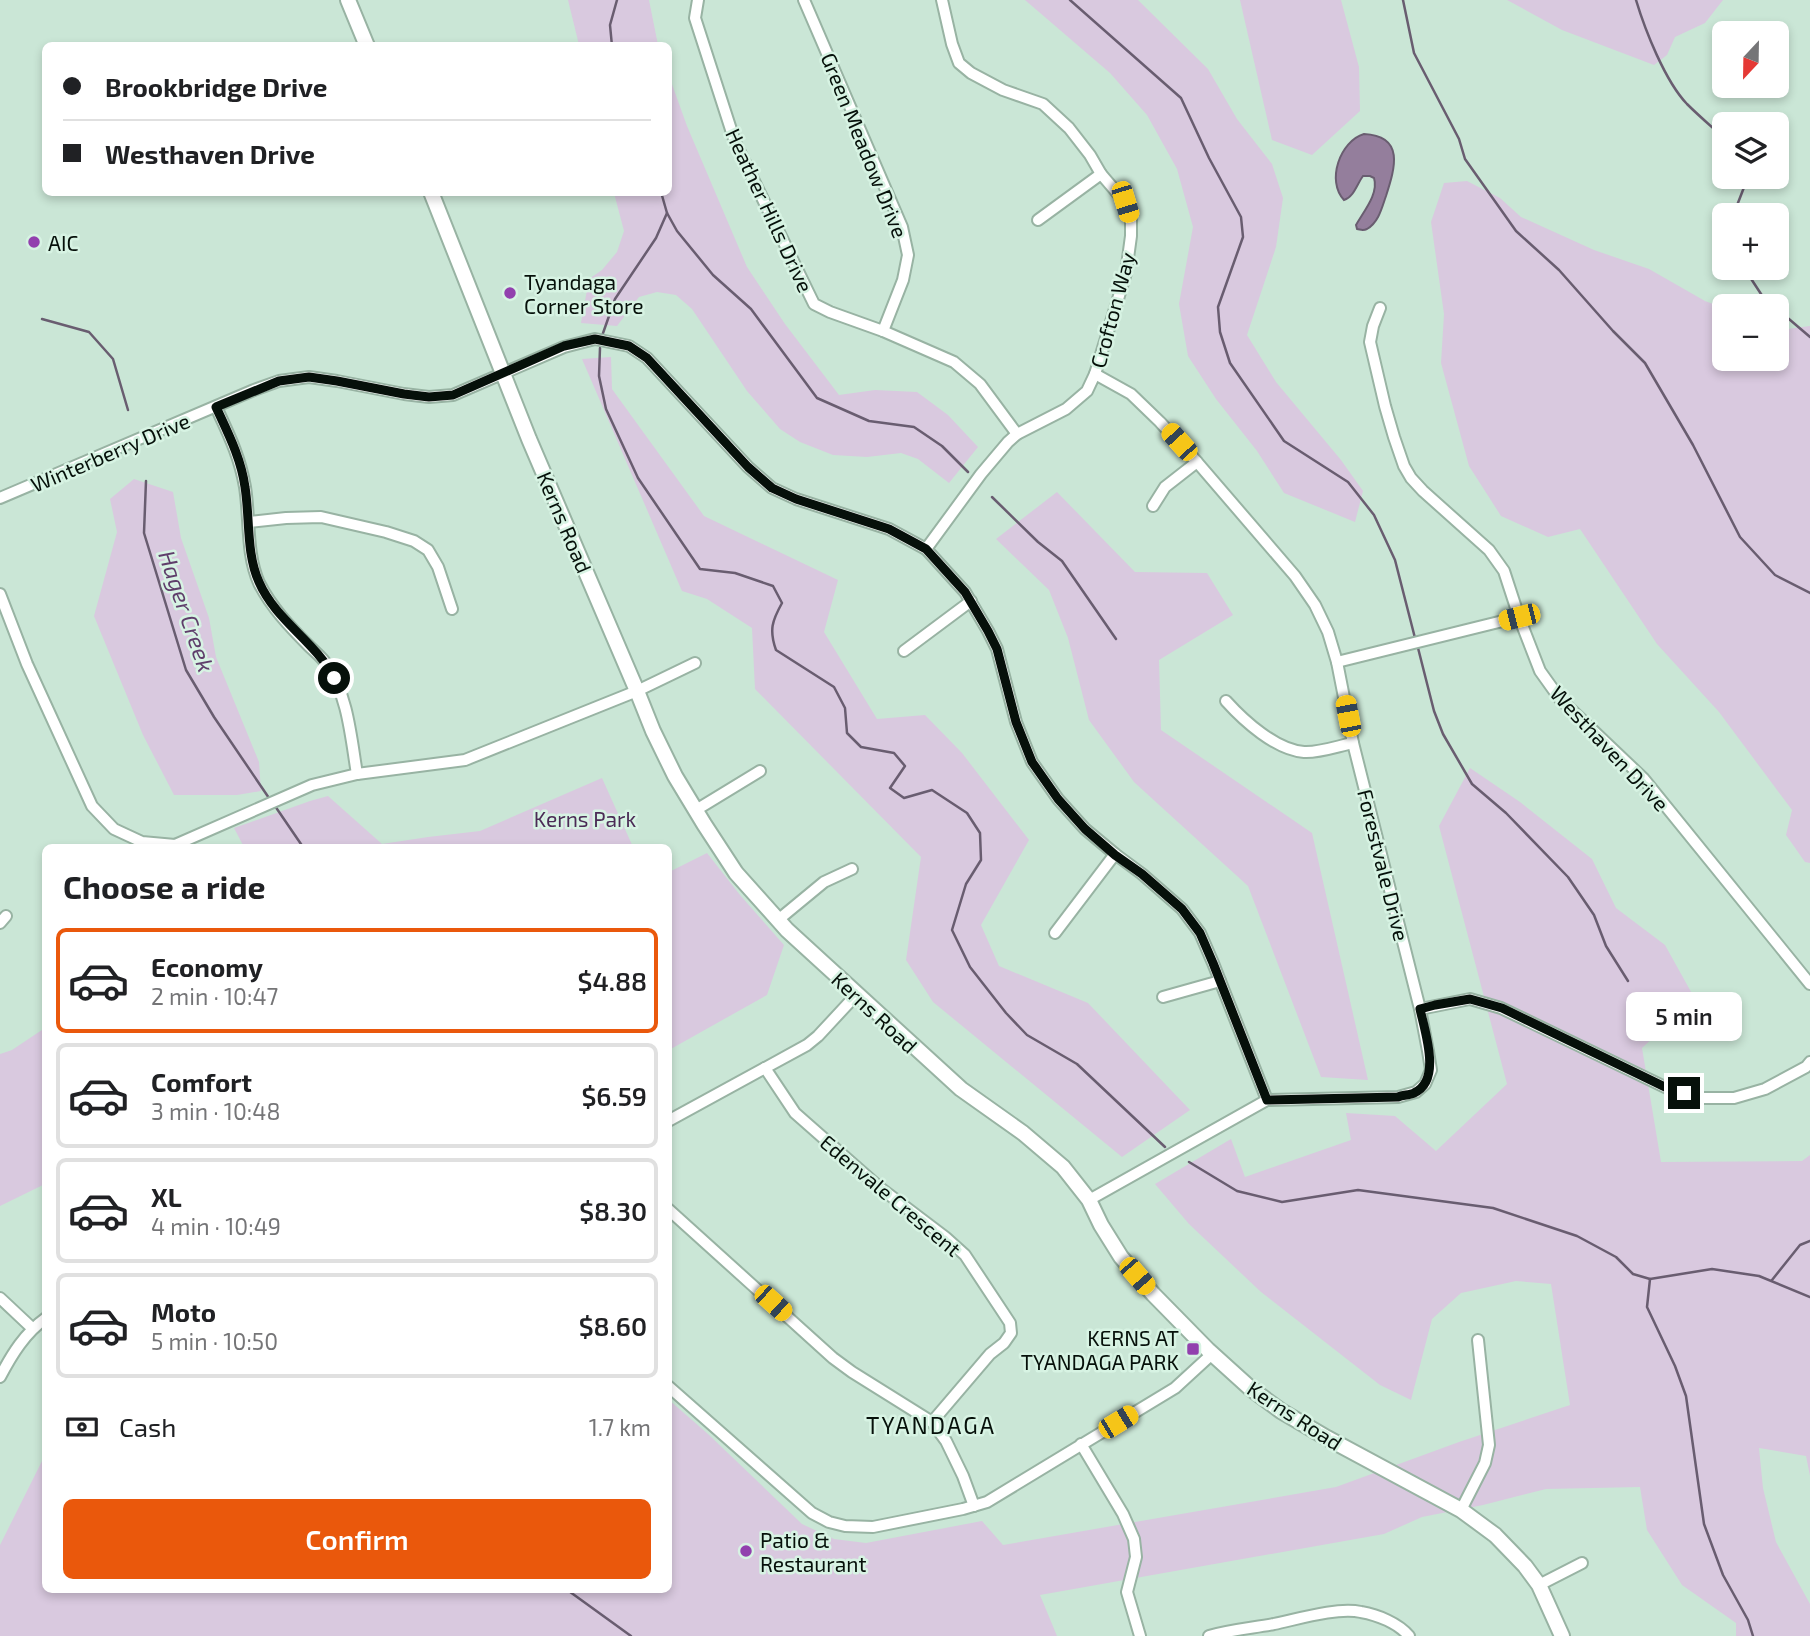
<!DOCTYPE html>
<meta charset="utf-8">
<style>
body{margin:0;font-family:"Exo 2",sans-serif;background:#f2f2f2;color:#202124;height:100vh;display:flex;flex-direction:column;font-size:26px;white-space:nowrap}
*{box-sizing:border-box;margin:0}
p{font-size:23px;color:#757577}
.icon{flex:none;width:38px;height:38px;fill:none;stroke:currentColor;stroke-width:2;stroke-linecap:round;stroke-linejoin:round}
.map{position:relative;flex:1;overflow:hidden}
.sheet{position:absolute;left:42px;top:844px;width:630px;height:749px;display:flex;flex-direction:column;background:#fff;border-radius:10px;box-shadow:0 4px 10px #0003}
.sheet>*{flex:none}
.banner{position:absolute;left:42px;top:42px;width:630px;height:154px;border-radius:10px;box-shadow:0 4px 10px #0003;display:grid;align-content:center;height:154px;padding:0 21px;background:#fff}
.needle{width:46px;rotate:202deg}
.controls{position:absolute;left:1712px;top:21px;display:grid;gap:14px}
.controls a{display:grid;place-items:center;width:77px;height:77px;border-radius:10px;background:#fff;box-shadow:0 4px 10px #0003;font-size:35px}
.end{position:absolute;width:32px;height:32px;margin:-16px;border:9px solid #06100a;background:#fff;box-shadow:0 0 0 4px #fff}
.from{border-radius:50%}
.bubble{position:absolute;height:49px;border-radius:10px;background:#fff;box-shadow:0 4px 10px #0003;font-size:23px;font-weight:600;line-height:49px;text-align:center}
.car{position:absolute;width:21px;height:42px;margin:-21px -10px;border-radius:9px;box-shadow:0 0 5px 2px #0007;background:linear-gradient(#f5c518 24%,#345 0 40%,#f5c518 0 76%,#345 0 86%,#f5c518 0)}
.banner b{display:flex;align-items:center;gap:24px;height:66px;font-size:26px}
.banner b+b{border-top:2px solid #e0e0e0}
.banner i{width:18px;height:18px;background:#202124}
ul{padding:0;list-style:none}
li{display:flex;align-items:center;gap:21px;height:105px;margin:0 14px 10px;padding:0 7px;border:4px solid #e0e0e0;border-radius:10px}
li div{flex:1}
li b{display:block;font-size:26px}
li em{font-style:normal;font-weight:600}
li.on{border-color:#ea580c}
li>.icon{width:63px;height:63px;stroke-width:1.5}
h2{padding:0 21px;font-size:32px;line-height:84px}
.pay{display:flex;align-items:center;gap:18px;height:77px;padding:0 21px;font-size:26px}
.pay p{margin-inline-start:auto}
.primary-button{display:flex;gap:14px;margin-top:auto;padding:14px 21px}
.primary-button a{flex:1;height:80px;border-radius:10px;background:#ea580c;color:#fff;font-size:28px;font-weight:600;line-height:80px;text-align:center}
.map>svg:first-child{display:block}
.green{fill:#d9c9df}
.water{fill:#947e9c;stroke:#695d70;stroke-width:2}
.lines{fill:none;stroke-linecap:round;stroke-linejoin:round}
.stream{stroke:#695d70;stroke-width:2.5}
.minor-casing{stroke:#98b3a3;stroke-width:14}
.tertiary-casing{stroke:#98b3a3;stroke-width:18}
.minor{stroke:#fff;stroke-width:10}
.tertiary{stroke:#fff;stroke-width:14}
.route{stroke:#06100a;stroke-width:9}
.poi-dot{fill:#9240ae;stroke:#d7f3e3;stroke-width:2.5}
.labels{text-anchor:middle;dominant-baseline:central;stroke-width:5;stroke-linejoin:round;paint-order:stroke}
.street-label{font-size:21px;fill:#06100a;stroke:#d7f3e3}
.poi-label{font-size:21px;fill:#06100a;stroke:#d7f3e3;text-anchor:start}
.park-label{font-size:21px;fill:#4b2b56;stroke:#d7f3e3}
.water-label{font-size:23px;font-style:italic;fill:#5f3e6b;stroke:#d7f3e3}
.neighbourhood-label{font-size:23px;letter-spacing:2px;fill:#06100a;stroke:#d7f3e3}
</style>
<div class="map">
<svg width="1810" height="1636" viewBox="0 0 1810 1636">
<rect width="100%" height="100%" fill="#cae6d6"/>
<g class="green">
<polygon points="568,0 649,0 658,45 579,45"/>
<polygon points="1025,0 1138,0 1208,69 1237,119 1272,164 1283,198 1276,247 1247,335 1276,382 1341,460 1363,491 1355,522 1284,493 1257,451 1216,399 1188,356 1179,304 1193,227 1177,169 1147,115 1110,73"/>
<polygon points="1240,0 1341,0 1359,67 1360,111 1312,155 1272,140"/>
<polygon points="1507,0 1723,0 1705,23 1675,37 1667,55 1654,65 1562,30"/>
<polygon points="669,76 687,126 747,267 785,324 839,395 875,390 917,392 948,415 978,447 949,483 918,459 901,453 867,457 833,455 800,442 780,429 747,391 692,309 676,295 657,292 639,297 617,326 581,323 589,279 602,270 617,252 624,231 614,193 668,192"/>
<polygon points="1467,181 1500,198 1521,217 1594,250 1649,269 1705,301 1724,308 1724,359 1776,359 1776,329 1780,330 1810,326 1810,863 1805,862 1786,835 1792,810 1719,712 1657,644 1580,529 1548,537 1501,516 1469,466 1441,363 1444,314 1431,222 1444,183"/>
<polygon points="611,357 612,389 704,516 838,580 824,632 877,719 925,715 962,753 1029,840 981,925 999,966 1088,1003 1190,1110 1122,1157 933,1002 906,960 921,857 755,689 752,628 707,599 682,591 582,359"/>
<polygon points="134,479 173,492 181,538 209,618 216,657 259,762 261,791 237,795 174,795 143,735 94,616 117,532 110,499"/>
<polygon points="1057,492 1135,572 1207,573 1233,615 1159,660 1161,730 1312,833 1368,1080 1321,1077 1248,886 1134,782 1089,720 1068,638 1049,590 996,539"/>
<polygon points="1470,768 1520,802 1592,859 1616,908 1665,945 1695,999 1642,1048 1661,1162 1802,1161 1810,1155 1810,1476 1806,1456 1759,1448 1763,1488 1776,1542 1810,1604 1810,1636 1736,1636 1736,1623 1682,1585 1647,1530 1640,1487 1546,1489 1483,1505 1422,1517 1384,1534 1040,1595 1057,1636 0,1636 0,1545 45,1455 46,1589 668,1589 669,1400 708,1434 802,1524 834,1539 866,1543 982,1521 1003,1545 1336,1487 1459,1442 1570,1405 1551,1284 1516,1281 1461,1293 1432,1319 1411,1400 1380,1385 1261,1292 1189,1224 1155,1184 1231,1139 1245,1177 1351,1140 1346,1113 1395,1116 1436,1151 1507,1084 1439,826"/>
<polygon points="602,778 633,847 244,847 234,828 310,801 328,796 382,844 428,837 480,831"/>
<polygon points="707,853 740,895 784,945 767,995 669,1050 669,872"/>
<polygon points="45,1028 45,1184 0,1206 0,1054 12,1050"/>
</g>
<path class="water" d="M1364,134C1405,136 1395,168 1386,196C1382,207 1379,222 1367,229C1363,231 1362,230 1357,229L1356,225C1363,212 1379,194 1374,178L1370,176H1363C1357,184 1354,197 1344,200C1326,181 1340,141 1364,134Z"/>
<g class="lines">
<g class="stream">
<polyline points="1070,0 1181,98 1209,158 1241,217 1243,237 1218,307 1220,332 1230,363 1284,441 1348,482 1374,515 1395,560 1415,638"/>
<polyline points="1403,0 1414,53 1459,139 1465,159 1516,231 1559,270 1613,331 1645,363 1693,445 1740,537 1775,575 1810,593"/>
<path d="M1636,0C1645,30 1665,81 1687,104C1699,116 1712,127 1724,138"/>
<polyline points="612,46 610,25 617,0"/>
<polyline points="661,192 667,213 677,231 713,275 751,309 817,398 869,421 914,427 942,446 968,472"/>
<polyline points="1736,215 1736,208 1748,177"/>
<polyline points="1744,268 1763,297 1774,306"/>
<polyline points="1776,308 1810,337"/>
<polyline points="42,319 89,332 113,359 128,410"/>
<polyline points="602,336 615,299 656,238 667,213"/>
<path d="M600,348L599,376L606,409L638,478L700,569L735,573L773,586L782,603C772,621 769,630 776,650L834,687L845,708L847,733L861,747L894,753L905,766L890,788L904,798L932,790L967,813L980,833L981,860L966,884L952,930L970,967L1006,1013L1027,1035L1077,1064L1165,1147"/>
<polyline points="146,481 144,533 186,670 214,717 271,801"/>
<polyline points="992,497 1038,542 1062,561 1116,639"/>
<polyline points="1417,644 1434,711 1443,734 1472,784 1506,813 1568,877 1594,915 1606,946 1628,981"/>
<polyline points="275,806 303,847"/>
<polyline points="1189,1162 1237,1191 1282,1202 1358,1190 1493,1208 1577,1236 1616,1257 1633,1274 1650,1279 1712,1269 1759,1276 1810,1297"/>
<polyline points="1650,1279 1647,1307 1675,1366 1686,1396 1704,1524 1723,1575 1748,1620 1753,1636"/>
<polyline points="1772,1280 1800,1245 1810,1241"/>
<polyline points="566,1589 631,1636"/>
</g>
<defs>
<g id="minor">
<polyline points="698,0 695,18 735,142 814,304 830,312 883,331 954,362 980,384 1017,434"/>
<polyline points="804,0 902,227 908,255 903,280 883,331"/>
<polyline points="1038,220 1101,174"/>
<polyline points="1380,308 1373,326 1370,342 1385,406 1394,437 1404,466 1411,478 1423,491 1489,550 1504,571 1519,617 1540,671 1560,699 1643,778 1810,984"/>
<path d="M216,407C229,435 240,457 245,487C250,518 246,554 259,583C271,607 290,627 309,646C315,652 323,658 327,665C348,696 351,738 357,774"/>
<polyline points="0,498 254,390 279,381 309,377 337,381 404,394 429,397 453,395 564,347 595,339 629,346 647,358 748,467 772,488 796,499 889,529 926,549 965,592 988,631 997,649 1016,722 1032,762 1058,799 1085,829 1115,854 1142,874 1182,909 1200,933 1213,963 1267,1100"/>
<polyline points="1153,506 1165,487 1197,462"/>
<polyline points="249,522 286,518 321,517 386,532 414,541 428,550 438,567 452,609"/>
<polyline points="926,549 981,474 1008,442 1017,434 1066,409 1087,391 1095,374 1126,273 1131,236 1131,220 1125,202 1101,174 1090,155 1069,128 1043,104 1003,90 971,73 959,63 952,44 942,0"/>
<polyline points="0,594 27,664 92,806 114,829 142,842 175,845 312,785 357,774 465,760 637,691 695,663"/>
<polyline points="904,651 971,601"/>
<polyline points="1337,662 1519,617"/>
<path d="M1226,701C1244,721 1276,750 1304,752C1319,753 1338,746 1353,743"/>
<polyline points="696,810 760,771"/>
<polyline points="778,920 824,882 852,869"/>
<polyline points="0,923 6,916"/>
<polyline points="1055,933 1115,854"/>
<polyline points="1163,997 1220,981"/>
<polyline points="1420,1009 1470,999 1501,1008 1667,1088 1702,1098 1734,1098 1765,1089 1806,1067 1810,1062"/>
<polyline points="765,1068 795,1113 879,1187 945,1237 965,1255 1010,1323 1011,1333 1004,1343 990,1354 932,1422"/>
<polyline points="668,1121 807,1045 818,1036 857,994"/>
<polyline points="1089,1200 1267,1100 1398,1097 1416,1092 1425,1084 1431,1070 1428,1051 1420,1009 1353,743 1337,662 1328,632 1315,605 1295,576 1197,462 1160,422 1131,394 1095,374"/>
<polyline points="668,1209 833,1358 852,1372 932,1422 946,1441 963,1476 974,1506"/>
<polyline points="0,1298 32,1328"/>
<path d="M0,1377C12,1354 25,1333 46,1318"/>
<polyline points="668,1386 812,1513 829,1522 845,1526 873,1527 963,1509 987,1502 1175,1388 1212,1354"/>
<polyline points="1081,1444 1123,1514 1134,1539 1136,1557 1127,1592 1140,1636"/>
<polyline points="1461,1510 1485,1463 1489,1445 1478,1340"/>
<polyline points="1539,1585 1582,1563"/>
<path d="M1209,1636C1230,1630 1252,1628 1274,1624C1298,1619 1337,1607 1361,1612C1378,1615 1398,1623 1409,1636"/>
</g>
<g id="tertiary">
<polyline points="348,0 367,46"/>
<polyline points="431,192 529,439 637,691 653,731 675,776 704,824 736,873 787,930 961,1089 1023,1133 1063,1167 1089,1200 1101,1225 1121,1257 1153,1294 1208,1350 1250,1388 1281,1411 1327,1438 1461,1510 1495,1535 1525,1566 1539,1585 1562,1636"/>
</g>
</defs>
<use href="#minor" class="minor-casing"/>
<use href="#tertiary" class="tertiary-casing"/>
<use href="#minor" class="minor"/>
<use href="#tertiary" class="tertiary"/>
</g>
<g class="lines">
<path class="route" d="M334,678C316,642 276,621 259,582C246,553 250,518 245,487C241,458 228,433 216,407L279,381L309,377L337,381L404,394L429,397L453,395L564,346L595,339L629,346L647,358L748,467L772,488L796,499L889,529L926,549L965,592L988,631L997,649L1016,722L1032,762L1058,799L1085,829L1115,855L1142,874L1182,909L1200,933L1213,963L1267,1100L1398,1097C1403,1095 1410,1095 1414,1093C1442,1081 1425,1032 1420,1009L1435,1005L1470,999L1502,1008L1667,1088L1684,1093"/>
</g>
<g class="poi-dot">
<circle cx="34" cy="242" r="7"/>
<circle cx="510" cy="293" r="7"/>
<rect x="1186" y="1342" width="14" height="14" rx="3.5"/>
<circle cx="746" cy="1551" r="7"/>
</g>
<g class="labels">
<g class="street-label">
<text transform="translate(865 145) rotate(68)">Green Meadow Drive</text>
<text transform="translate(770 210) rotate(65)">Heather Hills Drive</text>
<text transform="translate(1112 310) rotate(-75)">Crofton Way</text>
<text transform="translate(110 452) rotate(-23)">Winterberry Drive</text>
<text transform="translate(565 522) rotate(67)">Kerns Road</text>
<text transform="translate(1610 748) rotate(47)">Westhaven Drive</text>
<text transform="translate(1384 865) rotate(76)">Forestvale Drive</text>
<text transform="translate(875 1012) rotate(43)">Kerns Road</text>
<text transform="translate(891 1195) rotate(40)">Edenvale Crescent</text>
<text transform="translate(1295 1415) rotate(33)">Kerns Road</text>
</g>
<g class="poi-label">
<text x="48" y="242">AIC</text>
<text x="524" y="281">Tyandaga<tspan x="524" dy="24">Corner Store</tspan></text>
<text x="1179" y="1337" text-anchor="end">KERNS AT<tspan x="1179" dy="24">TYANDAGA PARK</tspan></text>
<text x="760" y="1539">Patio &amp;<tspan x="760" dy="24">Restaurant</tspan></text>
</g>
<g class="park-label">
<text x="585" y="818">Kerns Park</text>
</g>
<g class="water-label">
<text transform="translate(187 611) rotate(71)">Hager Creek</text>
</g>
<g class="neighbourhood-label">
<text x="931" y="1425">TYANDAGA</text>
</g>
</g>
</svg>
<div class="controls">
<a><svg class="needle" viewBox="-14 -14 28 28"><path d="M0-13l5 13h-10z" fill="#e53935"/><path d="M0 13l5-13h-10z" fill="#757577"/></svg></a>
<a><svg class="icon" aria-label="layers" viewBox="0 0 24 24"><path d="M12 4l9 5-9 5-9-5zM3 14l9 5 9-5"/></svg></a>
<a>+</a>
<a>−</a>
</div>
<i class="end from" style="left:334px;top:678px"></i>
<i class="end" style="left:1684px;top:1093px"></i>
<div class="bubble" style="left:1626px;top:992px;width:116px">5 min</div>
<i class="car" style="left:1125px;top:202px;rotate:163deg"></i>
<i class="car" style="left:1179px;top:442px;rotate:318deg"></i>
<i class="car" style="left:1519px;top:617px;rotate:256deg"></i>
<i class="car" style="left:1348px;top:716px;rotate:349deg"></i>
<i class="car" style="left:1137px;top:1276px;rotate:139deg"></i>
<i class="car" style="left:773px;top:1303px;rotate:132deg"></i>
<i class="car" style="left:1118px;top:1422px;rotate:59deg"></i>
<div class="banner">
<b><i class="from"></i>Brookbridge Drive</b>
<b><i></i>Westhaven Drive</b>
</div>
<section class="sheet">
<h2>Choose a ride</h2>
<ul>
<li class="on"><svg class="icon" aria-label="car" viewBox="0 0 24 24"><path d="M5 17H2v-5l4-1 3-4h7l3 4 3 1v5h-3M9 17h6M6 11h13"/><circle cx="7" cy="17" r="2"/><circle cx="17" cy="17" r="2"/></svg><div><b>Economy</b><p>2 min · 10:47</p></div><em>$4.88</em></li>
<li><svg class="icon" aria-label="car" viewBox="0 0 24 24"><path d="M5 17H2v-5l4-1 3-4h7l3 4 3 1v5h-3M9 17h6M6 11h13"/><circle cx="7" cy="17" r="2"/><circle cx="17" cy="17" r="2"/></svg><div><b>Comfort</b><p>3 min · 10:48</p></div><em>$6.59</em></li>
<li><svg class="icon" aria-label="car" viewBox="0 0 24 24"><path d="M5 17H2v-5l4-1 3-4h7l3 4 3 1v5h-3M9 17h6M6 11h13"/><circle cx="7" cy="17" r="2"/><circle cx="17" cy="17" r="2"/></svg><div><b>XL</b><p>4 min · 10:49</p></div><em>$8.30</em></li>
<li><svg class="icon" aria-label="car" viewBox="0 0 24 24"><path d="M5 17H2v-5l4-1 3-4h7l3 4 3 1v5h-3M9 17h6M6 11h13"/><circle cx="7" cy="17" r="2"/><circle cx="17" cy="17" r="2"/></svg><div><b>Moto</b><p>5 min · 10:50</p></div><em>$8.60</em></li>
</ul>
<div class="pay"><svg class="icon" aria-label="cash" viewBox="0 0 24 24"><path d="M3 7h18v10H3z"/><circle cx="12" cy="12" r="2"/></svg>Cash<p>1.7 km</p></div>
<div class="primary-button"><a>Confirm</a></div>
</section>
</div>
